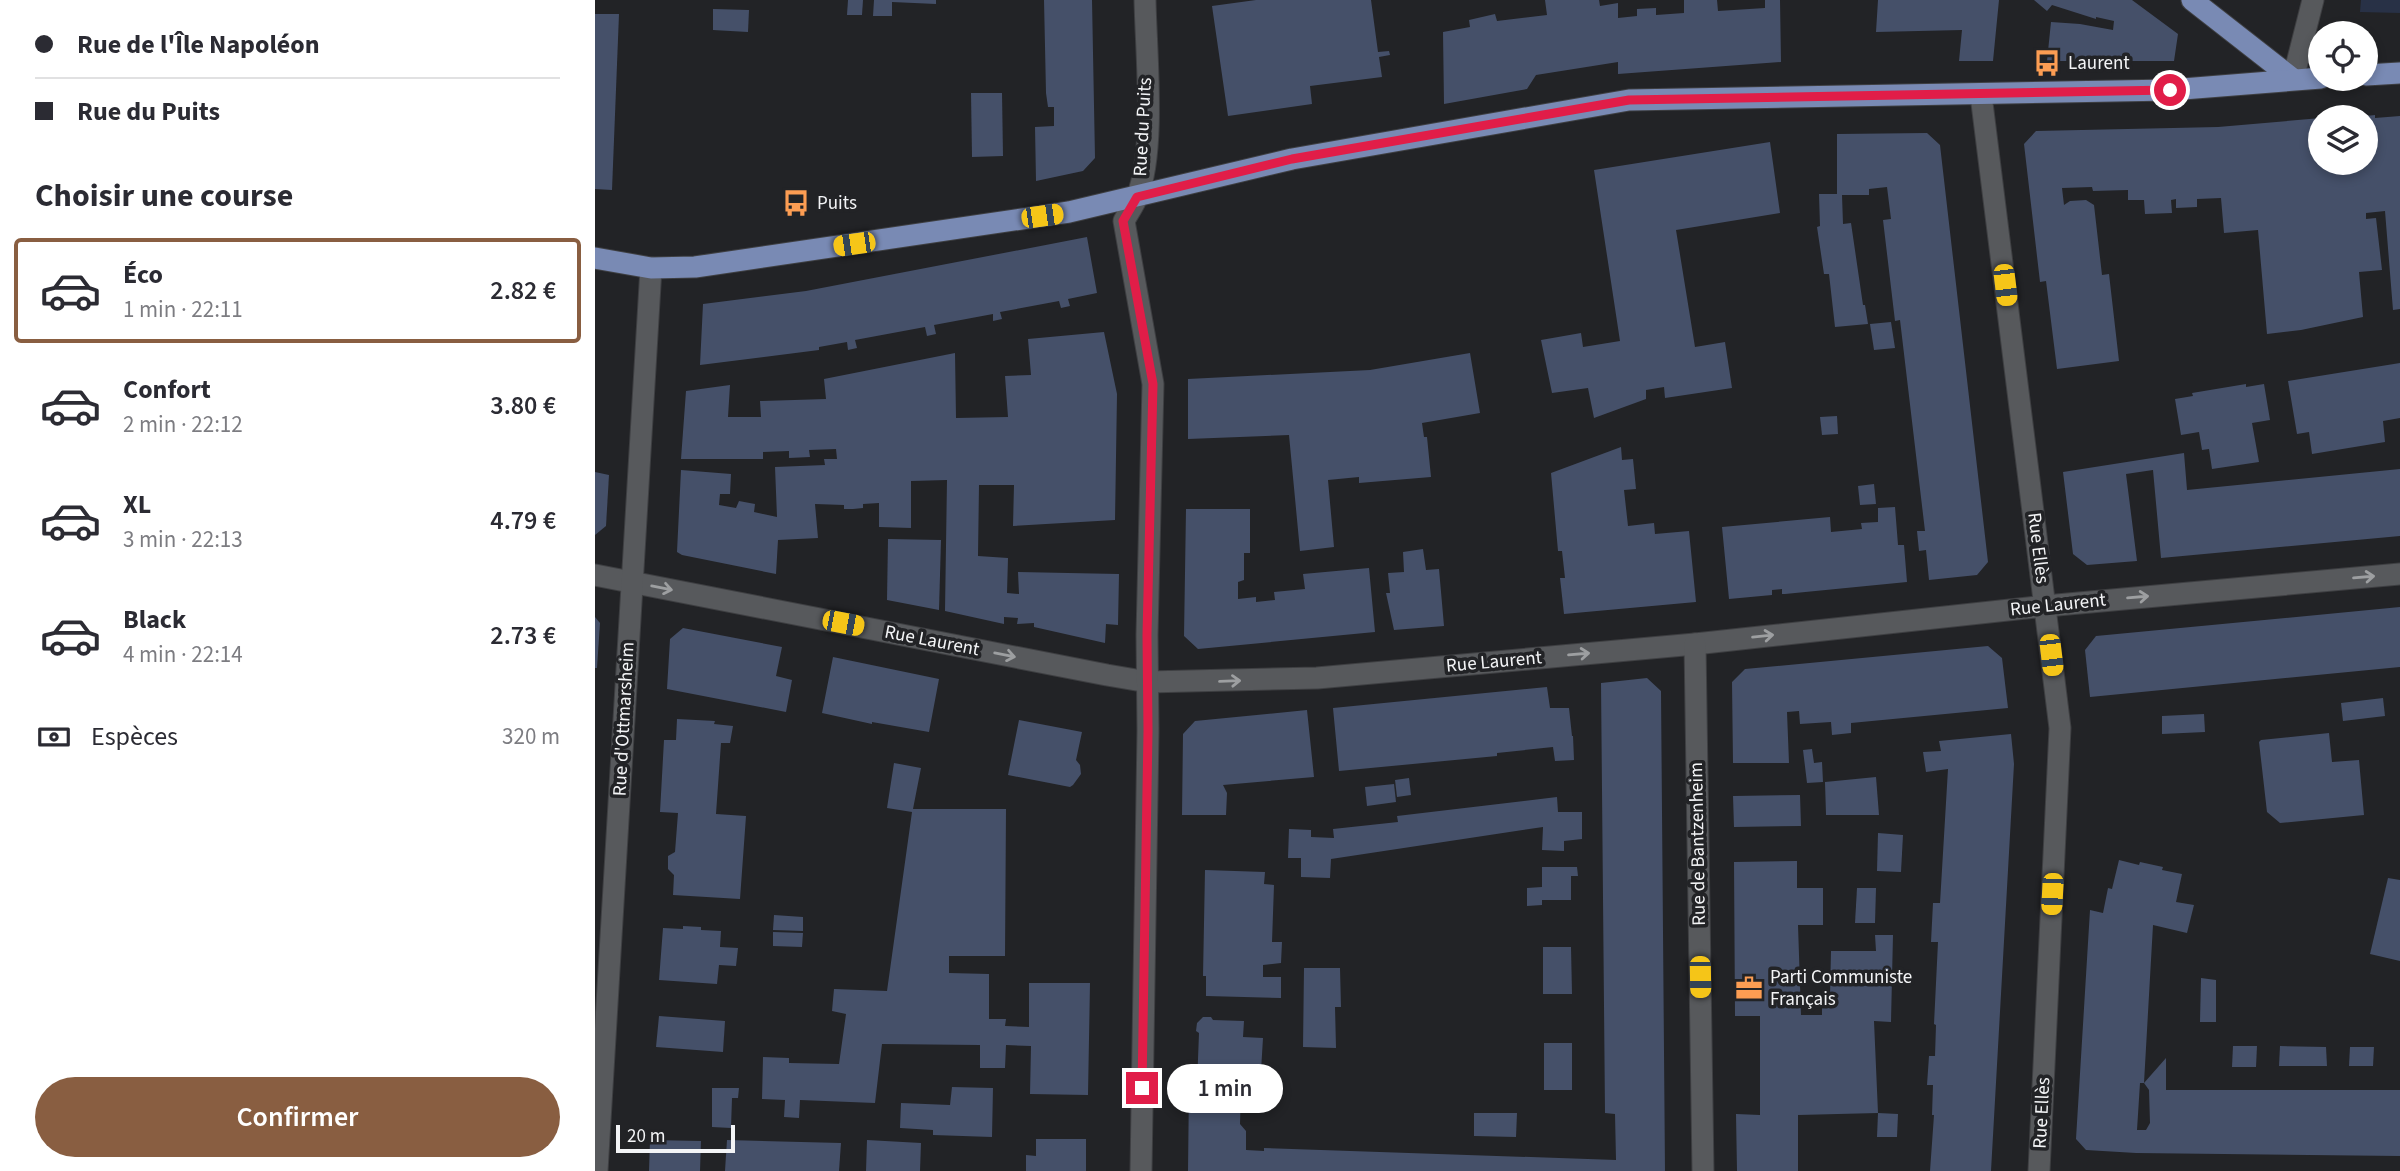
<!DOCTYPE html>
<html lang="fr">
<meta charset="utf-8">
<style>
body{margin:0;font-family:"Source Sans 3",sans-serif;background:#f7f7f7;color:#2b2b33;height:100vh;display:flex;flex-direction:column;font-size:26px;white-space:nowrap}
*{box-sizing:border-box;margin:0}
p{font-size:23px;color:#7c7c81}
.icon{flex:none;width:38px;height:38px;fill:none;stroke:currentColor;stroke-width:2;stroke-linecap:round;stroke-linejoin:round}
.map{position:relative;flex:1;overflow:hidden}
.side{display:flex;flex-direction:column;background:#fff;width:595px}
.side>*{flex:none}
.banner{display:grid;align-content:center;height:154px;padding:0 35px;background:#fff}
.tools{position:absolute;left:1713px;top:21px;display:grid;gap:14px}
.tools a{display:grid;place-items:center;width:70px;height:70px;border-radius:50%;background:#fff;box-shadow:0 4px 10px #0003;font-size:35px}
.scale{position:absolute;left:21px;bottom:18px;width:119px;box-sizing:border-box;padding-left:7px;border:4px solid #f3f4f6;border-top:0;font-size:19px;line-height:24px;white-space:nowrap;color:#f3f4f6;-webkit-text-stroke:5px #222326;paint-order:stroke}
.end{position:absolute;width:32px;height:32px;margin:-16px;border:9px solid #e11d48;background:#fff;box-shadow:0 0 0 4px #fff}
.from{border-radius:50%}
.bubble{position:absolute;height:49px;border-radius:24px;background:#fff;box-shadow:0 4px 10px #0003;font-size:23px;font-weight:600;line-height:49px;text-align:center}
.car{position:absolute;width:21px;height:42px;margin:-21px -10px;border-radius:9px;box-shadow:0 0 5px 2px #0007;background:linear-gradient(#f5c518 24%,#345 0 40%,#f5c518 0 76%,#345 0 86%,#f5c518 0)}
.banner b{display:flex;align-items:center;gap:24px;height:66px;font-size:26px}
.banner b+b{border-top:2px solid #e1e1e2}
.banner i{width:18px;height:18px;background:#2b2b33}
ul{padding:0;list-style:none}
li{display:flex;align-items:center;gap:21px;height:105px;margin:0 14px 10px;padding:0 21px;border:4px solid transparent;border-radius:7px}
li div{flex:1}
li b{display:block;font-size:26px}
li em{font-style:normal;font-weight:600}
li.selected{border-color:#895e41}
li>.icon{width:63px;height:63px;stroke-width:1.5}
h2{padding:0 35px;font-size:32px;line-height:84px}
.pay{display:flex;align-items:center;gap:18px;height:77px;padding:0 35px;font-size:26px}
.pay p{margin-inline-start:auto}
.button{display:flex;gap:14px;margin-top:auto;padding:14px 35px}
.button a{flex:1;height:80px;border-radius:42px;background:#895e41;color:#fff;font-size:28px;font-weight:600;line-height:80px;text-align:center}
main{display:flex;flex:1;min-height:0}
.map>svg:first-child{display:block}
.green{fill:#283146}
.building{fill:#455069}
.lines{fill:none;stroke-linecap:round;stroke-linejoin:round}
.minor-casing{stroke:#3e3f42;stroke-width:23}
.primary-casing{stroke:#3e3f42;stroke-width:23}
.minor{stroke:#57595c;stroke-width:21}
.primary{stroke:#798ab4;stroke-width:21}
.oneway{stroke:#9d9fa1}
.route{stroke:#e11d48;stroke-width:9}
.labels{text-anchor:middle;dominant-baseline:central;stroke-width:7;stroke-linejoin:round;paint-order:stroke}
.poi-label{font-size:19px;fill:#f3f4f6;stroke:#222326;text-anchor:start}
.street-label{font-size:19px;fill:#f3f4f6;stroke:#222326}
</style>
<main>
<section class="side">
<div class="banner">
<b><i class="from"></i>Rue de l'Île Napoléon</b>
<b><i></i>Rue du Puits</b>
</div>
<h2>Choisir une course</h2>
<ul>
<li class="selected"><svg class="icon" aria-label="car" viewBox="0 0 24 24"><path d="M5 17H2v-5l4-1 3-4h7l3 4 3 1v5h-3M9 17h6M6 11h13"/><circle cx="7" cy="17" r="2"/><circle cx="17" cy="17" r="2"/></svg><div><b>Éco</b><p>1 min · 22:11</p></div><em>2.82 €</em></li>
<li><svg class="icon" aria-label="car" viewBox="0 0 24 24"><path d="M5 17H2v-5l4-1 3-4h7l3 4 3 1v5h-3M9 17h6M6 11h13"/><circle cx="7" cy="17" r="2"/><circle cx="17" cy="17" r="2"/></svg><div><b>Confort</b><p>2 min · 22:12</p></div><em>3.80 €</em></li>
<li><svg class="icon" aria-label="car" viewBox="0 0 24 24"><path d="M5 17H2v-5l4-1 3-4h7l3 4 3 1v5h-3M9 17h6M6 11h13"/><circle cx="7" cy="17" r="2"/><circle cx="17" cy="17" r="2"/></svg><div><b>XL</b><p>3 min · 22:13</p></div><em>4.79 €</em></li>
<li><svg class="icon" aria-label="car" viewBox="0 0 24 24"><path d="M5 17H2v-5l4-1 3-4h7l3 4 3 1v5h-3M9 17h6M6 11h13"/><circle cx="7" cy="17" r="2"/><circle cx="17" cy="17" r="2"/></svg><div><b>Black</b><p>4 min · 22:14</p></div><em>2.73 €</em></li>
</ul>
<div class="pay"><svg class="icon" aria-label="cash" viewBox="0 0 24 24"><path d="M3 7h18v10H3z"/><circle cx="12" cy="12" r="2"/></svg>Espèces<p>320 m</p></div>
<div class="button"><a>Confirmer</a></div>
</section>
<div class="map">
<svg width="1805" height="1171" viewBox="0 0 1805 1171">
<rect width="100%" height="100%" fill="#222326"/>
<polygon class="green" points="1766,0 1805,0 1805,13 1765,12"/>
<g class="building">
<polygon points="253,0 268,0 267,15 252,15"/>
<polygon points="279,0 341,0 341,4 297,2 297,16 278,16"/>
<polygon points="449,0 497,0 500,158 488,171 441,181 440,127 459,126 459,107 453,107 451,93"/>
<polygon points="661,0 776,0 783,52 794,51 795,55 784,57 787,77 715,86 717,104 633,116 617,6"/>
<polygon points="950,0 1004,0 1005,6 1023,3 1023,18 1042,16 1042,9 1061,8 1061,15 1089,13 1089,0 1122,0 1123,11 1170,8 1170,0 1185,0 1186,62 1023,74 1023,62 941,75 932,89 849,104 848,32 875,27 874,20 900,14 902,21 952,15"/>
<polygon points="1283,0 1404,0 1398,61 1364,61 1367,30 1281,32"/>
<polygon points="1439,0 1537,0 1583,34 1579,61 1452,61 1456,22 1485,24 1518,30 1519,21 1501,17 1501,19 1457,5 1452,11"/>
<polygon points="118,9 154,10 153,32 118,30"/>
<polygon points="0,14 24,14 17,190 0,189"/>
<polygon points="376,93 407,93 408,156 377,157"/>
<polygon points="1780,115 1780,118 1805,116 1805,309 1798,310 1790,211 1771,213 1771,219 1781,218 1787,270 1764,272 1768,317 1706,330 1672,334 1663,230 1629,233 1626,198 1602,199 1602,207 1581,208 1581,199 1576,200 1577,213 1550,214 1549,200 1533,200 1533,190 1498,191 1497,187 1467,188 1469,205 1475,201 1491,200 1499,205 1507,275 1514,274 1524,361 1462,369 1451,281 1445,282 1429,144 1441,131 1623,127 1726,118 1726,163 1771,163 1771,116"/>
<polygon points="1332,133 1345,145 1393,562 1382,575 1334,580 1331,550 1324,551 1322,531 1330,531 1305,320 1300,321 1288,220 1296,219 1292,187 1274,189 1274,195 1247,195 1248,224 1256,223 1268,305 1270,305 1273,324 1240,327 1234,274 1229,274 1222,227 1225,226 1224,194 1242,194 1242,134"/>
<polygon points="1175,142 1185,213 1081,230 1100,347 1130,342 1137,388 1070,398 1069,387 1051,390 1051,399 999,418 993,388 957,393 946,340 986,333 988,347 1025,341 999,170"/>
<polygon points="492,237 502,293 473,299 475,306 466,308 464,301 405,312 407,319 398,321 398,314 339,325 341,334 332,336 330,327 260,340 262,348 253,350 252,342 224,347 224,350 105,365 108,304 211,291"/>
<polygon points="1296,322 1300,348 1279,350 1275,324"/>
<polygon points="509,332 522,394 520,520 418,526 419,485 384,485 383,556 413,558 412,593 424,594 423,572 524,574 523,625 511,624 510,643 439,627 439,623 422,624 423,618 409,617 409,624 350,611 352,480 316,481 316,528 284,527 284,503 268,504 268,508 258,509 249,509 249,505 220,504 223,538 183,540 181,574 87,555 82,552 86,470 136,474 135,494 125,494 124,505 141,508 144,501 160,504 159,512 182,517 180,467 230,465 229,459 242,459 241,449 214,450 215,457 194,458 194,451 168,452 168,459 86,459 91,391 135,385 133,417 166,417 165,401 231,399 229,379 360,353 361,418 413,417 410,376 436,375 433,339"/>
<polygon points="875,353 885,413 827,423 829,437 832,437 836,477 764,483 764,477 733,480 739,547 705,551 694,435 593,439 593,379 775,370"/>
<polygon points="1805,363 1805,418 1788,421 1790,442 1717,454 1714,432 1702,434 1693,381"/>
<polygon points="1651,384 1651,387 1669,384 1675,420 1657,423 1664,462 1617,469 1614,449 1607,450 1604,432 1586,435 1580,399 1598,396 1597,393"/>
<polygon points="1242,416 1243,434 1227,435 1225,417"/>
<polygon points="1026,447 1027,460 1038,459 1041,489 1029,490 1033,526 1059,523 1060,534 1094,531 1101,602 969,614 965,578 970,578 967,551 963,551 956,473"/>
<polygon points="1589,453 1592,490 1805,469 1805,536 1566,558 1558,470 1531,474 1542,561 1492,565 1478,554 1468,472"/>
<polygon points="0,472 14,475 11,526 0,535"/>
<polygon points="1279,484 1281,504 1265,505 1263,486"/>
<polygon points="1300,507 1303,545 1309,545 1312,582 1190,594 1187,594 1187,589 1177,590 1177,595 1134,599 1127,527 1235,517 1236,532 1267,529 1266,523 1283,522 1283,508"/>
<polygon points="591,509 655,509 655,553 649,553 649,580 643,582 643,599 661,597 661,602 680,600 679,592 710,589 708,574 774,568 780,632 603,649 589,636"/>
<polygon points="293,539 346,540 344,610 292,600"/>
<polygon points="828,549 831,570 844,569 849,626 799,630 791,593 795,593 793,573 809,572 808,552"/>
<polygon points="1805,607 1805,667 1495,697 1490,650 1501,636"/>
<polygon points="0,617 5,623 2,668 0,668"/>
<polygon points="88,628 187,647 181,676 197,680 191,712 72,689 75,639"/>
<polygon points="1393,646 1407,658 1413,708 1256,723 1256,733 1237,735 1236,722 1205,724 1204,711 1192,712 1194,763 1138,763 1137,682 1150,669"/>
<polygon points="238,657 344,679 334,732 277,722 277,724 227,713"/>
<polygon points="1052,678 1066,691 1070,1171 593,1171 594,1085 602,1085 604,1033 601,1031 602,1023 608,1017 616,1017 618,1020 649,1021 648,1037 668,1038 666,1071 671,1071 670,1090 646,1089 645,1124 651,1131 651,1150 669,1151 669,1148 1021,1160 1020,1114 1010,1113 1006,683"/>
<polygon points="952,687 955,708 974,708 977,736 978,736 979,760 960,761 958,747 902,753 902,756 744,771 738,708"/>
<polygon points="1788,698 1790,716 1748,721 1746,703"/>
<polygon points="712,710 719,777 628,785 632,793 631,815 587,815 588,734 600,721"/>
<polygon points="1609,714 1610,732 1567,734 1567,716"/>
<polygon points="82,719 120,721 119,724 138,726 135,743 126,743 121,814 151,816 145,899 78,895 79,875 73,869 73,856 80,852 83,813 65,812 69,740 81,740"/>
<polygon points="424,720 487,732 481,760 485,765 486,774 478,785 475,787 413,775"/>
<polygon points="1734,733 1737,762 1764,760 1769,815 1685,823 1672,812 1664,742 1666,740"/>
<polygon points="1416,734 1419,764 1396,1171 1335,1171 1339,1115 1337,1115 1338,1085 1332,1085 1334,1056 1340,1056 1341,1025 1339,1024 1343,942 1336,942 1338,903 1345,903 1353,769 1331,772 1328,752 1346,751 1344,741"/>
<polygon points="1217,749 1219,763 1227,762 1228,782 1212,783 1208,750"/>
<polygon points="299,763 326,768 318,809 411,809 410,956 354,956 354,973 394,974 394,1019 411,1019 410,1026 434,1027 434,983 495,983 493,1095 435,1094 436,1046 411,1045 410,1068 385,1068 385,1045 287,1044 280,1103 205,1100 204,1118 189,1117 190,1100 167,1099 168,1057 194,1058 194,1063 244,1064 251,1014 237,1011 239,989 292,991 317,812 292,808"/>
<polygon points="1281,777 1284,815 1231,815 1230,782"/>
<polygon points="814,778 816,795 802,797 800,780"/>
<polygon points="799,784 801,802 772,806 770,787"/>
<polygon points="1205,795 1206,826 1139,827 1138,796"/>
<polygon points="962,797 963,812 987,812 987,839 969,841 969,851 947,850 948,827 736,859 735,878 706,877 706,858 693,858 694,829 716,830 716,837 739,838 738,829 803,822 802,816"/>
<polygon points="1283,833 1308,835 1306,872 1282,871"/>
<polygon points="1524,860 1544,865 1545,862 1568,867 1567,870 1587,874 1581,902 1599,905 1592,933 1558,925 1549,1083 1545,1083 1542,1130 1551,1130 1555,1123 1554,1090 1549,1083 1571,1058 1571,1090 1805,1090 1805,1156 1541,1153 1491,1150 1481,1139 1495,910 1508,913 1513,888 1517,889"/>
<polygon points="1202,861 1202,888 1228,888 1228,925 1203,925 1206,1015 1227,1015 1227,997 1235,997 1236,951 1281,951 1280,935 1298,935 1296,1022 1279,1021 1283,1113 1203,1115 1203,1171 1142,1171 1141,1114 1165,1115 1165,1016 1140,1016 1139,862"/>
<polygon points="947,867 982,867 983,876 976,876 976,900 947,900 947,905 932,906 932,888 947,887"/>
<polygon points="610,870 670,872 669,884 679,885 677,942 687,942 686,963 668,965 668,977 686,977 686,998 611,996 611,976 608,976"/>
<polygon points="1793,878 1805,880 1805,961 1775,954"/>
<polygon points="1262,888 1281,888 1280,923 1260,923"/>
<polygon points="179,915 208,917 208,931 178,930"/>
<polygon points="88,926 106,927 106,930 126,931 125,947 143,948 141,966 124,965 122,984 64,980 68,928 88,929"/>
<polygon points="178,932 208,933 207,947 178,946"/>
<polygon points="948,947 976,947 977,994 948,994"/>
<polygon points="709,968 745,968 746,1007 740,1007 741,1048 708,1047"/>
<polygon points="1606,978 1621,980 1621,1022 1605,1022"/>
<polygon points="64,1016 130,1021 128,1052 61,1047"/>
<rect x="949" y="1043" width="28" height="47"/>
<polygon points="1638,1046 1662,1046 1661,1067 1637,1067"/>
<polygon points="1685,1046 1731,1047 1732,1066 1684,1066"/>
<polygon points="1755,1047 1779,1047 1778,1066 1754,1066"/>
<polygon points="357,1087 398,1088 397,1137 338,1135 338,1130 305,1128 306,1103 355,1105"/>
<polygon points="117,1088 144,1088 143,1098 137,1098 136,1128 117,1127"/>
<polygon points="879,1113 922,1113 921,1137 879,1136"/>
<polygon points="1283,1113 1303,1114 1302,1137 1282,1137"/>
<polygon points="441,1139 491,1139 491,1171 431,1171 431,1155 441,1156"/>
<polygon points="55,1140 106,1141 105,1171 54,1171"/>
<polygon points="132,1140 246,1143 244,1171 130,1171"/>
<polygon points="272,1140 326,1143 325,1171 271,1171"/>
</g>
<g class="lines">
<defs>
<g id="minor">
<polyline points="1698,79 1718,0"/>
<polyline points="1386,95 1465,728 1444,1171"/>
<polyline points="0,575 512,675 553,682 722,678 1100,644 1451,606 1805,574"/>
<polyline points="1100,644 1108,1171"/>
<polyline points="2,1171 56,268"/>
<path d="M546,1171L553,731L552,635L558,384L529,221C533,213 539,205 542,197C561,150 551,53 550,0"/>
</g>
<g id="primary">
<polyline points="1597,0 1698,79"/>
<polyline points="1771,75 1805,73"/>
<polyline points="0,258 56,268 100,267 474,212 697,159 1034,100 1575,90 1726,78"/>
</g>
</defs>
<use href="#minor" class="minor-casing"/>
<use href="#primary" class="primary-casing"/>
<use href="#minor" class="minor"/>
<use href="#primary" class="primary"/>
</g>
<defs><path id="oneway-shaft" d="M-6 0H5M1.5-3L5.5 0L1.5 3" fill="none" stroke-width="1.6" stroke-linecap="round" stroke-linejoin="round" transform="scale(1.75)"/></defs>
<g class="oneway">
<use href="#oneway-shaft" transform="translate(1769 577) rotate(-5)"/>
<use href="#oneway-shaft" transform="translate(67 588) rotate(11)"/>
<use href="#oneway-shaft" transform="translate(1543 597) rotate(-5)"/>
<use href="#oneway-shaft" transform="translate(1168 636) rotate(-6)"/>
<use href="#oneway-shaft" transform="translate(984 654) rotate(-5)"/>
<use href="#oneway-shaft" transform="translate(410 655) rotate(11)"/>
<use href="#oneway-shaft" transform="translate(635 681) rotate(-2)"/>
</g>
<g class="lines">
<polyline class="route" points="547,1088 553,731 552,635 558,384 528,221 542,197 697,159 1034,100 1575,90"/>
</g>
<defs>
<symbol id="bus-bare" viewBox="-9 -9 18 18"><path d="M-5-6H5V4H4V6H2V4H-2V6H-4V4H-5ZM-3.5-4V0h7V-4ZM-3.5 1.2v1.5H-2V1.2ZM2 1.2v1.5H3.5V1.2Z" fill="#fc9d53" stroke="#222326" stroke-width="2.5" paint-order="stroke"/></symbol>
<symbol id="office-bare" viewBox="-9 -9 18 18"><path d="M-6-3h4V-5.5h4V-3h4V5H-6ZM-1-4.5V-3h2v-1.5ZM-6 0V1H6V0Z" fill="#fc9d53" stroke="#222326" stroke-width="2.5" paint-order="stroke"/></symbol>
</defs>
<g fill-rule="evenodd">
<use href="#bus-bare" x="1433" y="44" width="38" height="38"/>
<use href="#bus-bare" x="182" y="184" width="38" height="38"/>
<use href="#office-bare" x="1135" y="969" width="38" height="38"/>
</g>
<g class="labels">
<g class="poi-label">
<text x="1473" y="63">Laurent</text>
<text x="222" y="203">Puits</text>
<text x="1175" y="977">Parti Communiste<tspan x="1175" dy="22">Français</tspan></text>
</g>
<g class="street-label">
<text transform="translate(548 127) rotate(-87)">Rue du Puits</text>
<text transform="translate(1443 548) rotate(83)">Rue Ellès</text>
<text transform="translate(1463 605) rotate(-6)">Rue Laurent</text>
<text transform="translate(337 641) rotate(11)">Rue Laurent</text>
<text transform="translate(899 662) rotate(-5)">Rue Laurent</text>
<text transform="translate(29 719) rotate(-87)">Rue d'Ottmarsheim</text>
<text transform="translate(1103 844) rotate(-91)">Rue de Bantzenheim</text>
<text transform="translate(1447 1113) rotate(-87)">Rue Ellès</text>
</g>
</g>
</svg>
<div class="tools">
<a><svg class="icon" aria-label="locate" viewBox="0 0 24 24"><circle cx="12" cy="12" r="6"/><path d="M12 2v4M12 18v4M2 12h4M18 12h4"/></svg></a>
<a><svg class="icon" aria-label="layers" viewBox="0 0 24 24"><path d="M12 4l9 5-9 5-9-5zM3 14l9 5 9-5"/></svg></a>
</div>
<div class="scale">20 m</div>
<i class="end from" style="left:1575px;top:90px"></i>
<i class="end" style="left:547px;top:1088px"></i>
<div class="bubble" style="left:572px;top:1064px;width:116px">1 min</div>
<i class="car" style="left:447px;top:216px;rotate:82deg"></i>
<i class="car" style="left:259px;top:244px;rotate:262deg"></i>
<i class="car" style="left:1410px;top:285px;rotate:173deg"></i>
<i class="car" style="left:248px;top:623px;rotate:101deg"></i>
<i class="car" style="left:1456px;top:655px;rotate:173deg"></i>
<i class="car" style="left:1457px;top:894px;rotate:183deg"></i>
<i class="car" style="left:1105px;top:977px;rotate:179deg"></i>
</div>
</main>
